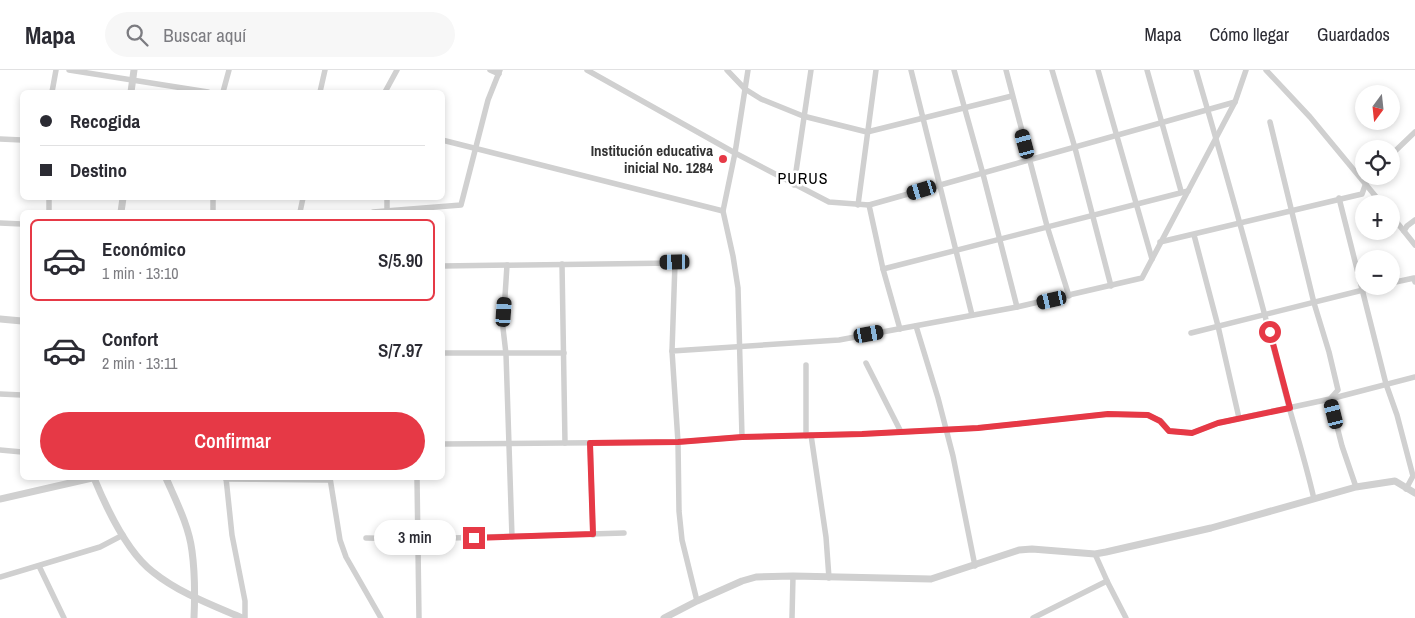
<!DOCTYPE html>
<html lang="es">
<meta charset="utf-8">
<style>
body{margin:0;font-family:"Archivo Narrow",sans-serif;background:#f7f7f7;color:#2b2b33;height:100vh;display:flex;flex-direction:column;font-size:19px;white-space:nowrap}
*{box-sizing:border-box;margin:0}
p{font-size:16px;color:#7c7c81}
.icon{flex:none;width:28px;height:28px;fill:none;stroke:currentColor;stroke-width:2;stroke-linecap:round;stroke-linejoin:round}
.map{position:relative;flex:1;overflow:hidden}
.sheet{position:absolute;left:20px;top:140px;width:425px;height:270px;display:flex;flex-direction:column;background:#fff;border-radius:8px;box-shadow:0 2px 8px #0003}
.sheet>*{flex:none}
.hud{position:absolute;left:20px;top:20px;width:425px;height:110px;border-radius:8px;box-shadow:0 2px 8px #0003;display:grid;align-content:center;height:110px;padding:0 20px;background:#fff}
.needle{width:32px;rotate:195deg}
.controls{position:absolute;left:1355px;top:15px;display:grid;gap:10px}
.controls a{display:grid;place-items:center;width:45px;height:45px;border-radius:50%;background:#fff;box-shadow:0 2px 8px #0003;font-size:25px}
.end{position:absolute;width:22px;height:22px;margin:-11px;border:6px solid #e63946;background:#fff;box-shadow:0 0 0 2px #fff}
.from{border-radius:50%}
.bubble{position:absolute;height:35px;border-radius:18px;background:#fff;box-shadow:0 2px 8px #0003;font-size:16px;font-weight:600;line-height:35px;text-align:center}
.car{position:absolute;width:15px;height:30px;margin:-15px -8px;border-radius:6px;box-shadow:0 0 4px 1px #0007;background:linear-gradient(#222 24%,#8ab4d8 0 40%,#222 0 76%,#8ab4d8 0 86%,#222 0)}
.hud b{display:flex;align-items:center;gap:18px;height:48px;font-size:19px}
.hud b+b{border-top:1px solid #e1e1e2}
.hud i{width:12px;height:12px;background:#2b2b33}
ul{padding:9px 0 0;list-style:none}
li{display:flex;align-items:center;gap:15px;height:82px;margin:0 10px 8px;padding:0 10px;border:2px solid transparent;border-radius:8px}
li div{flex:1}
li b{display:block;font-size:19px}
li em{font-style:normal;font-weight:600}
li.active{border-color:#e63946}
li>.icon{width:45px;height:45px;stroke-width:1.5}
.action{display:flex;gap:10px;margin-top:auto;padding:10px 20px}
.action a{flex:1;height:58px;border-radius:30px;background:#e63946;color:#fff;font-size:20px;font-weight:600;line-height:58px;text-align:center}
header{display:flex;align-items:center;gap:30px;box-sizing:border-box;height:70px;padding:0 25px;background:#fff;border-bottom:1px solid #e1e1e2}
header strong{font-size:24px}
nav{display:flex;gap:28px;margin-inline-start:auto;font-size:18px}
.search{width:350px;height:45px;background:#f7f7f7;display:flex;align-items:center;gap:12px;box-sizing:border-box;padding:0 18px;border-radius:28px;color:#7c7c81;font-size:19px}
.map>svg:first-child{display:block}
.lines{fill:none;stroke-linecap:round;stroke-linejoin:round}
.minor{stroke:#d0d0d0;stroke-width:5.5}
.tertiary{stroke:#d0d0d0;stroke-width:7}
.route{stroke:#e63946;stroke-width:6}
.poi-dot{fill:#e63946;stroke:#fff;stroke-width:2}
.labels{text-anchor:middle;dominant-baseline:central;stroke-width:5;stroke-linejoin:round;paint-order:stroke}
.poi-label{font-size:15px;font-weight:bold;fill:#333;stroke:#fff;text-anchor:end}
.neighbourhood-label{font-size:16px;letter-spacing:1px;fill:#000;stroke:#fff}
</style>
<header>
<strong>Mapa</strong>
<div class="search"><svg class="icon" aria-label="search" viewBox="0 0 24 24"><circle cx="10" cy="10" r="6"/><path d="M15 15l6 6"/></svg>Buscar aquí</div>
<nav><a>Mapa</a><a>Cómo llegar</a><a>Guardados</a></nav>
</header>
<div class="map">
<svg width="1415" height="548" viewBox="0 0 1415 548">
<rect width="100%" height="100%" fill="#fff"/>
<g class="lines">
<g class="minor">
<polyline points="69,0 208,22"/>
<polyline points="490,0 499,4"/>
<polyline points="587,0 735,83 829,132 869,135 1235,32"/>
<polyline points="727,0 745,19 761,29 803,46 867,62 1012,26"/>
<polyline points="911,0 972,245"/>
<polyline points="954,0 983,104 1017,237"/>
<polyline points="1006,0 1047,156 1069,226"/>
<polyline points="1052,0 1075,78 1111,216"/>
<polyline points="1098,0 1152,189"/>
<polyline points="1147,0 1181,121"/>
<path d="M1196,0C1229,112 1260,225 1289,337C1298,368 1307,398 1314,429"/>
<polyline points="1266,0 1310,47 1382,134"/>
<polyline points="52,22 56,0"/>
<polyline points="223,22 229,0"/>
<polyline points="320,22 325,0"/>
<polyline points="385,22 397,0"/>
<polyline points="1270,52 1314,233 1329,282 1338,320 1330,329 1342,376 1356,417"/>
<polyline points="0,69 22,70"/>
<polyline points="442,70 723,141"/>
<polyline points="1391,85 1415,62"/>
<polyline points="794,115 811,0"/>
<polyline points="387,128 387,141"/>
<polyline points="1339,128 1386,314 1397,345 1413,406 1406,419"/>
<polyline points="858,135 876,0"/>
<polyline points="869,135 883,199 900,259"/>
<polyline points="49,142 49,128"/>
<polyline points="213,142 213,128"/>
<polyline points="300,142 303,128"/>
<polyline points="373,142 461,135 488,30 500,0"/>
<polyline points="1391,145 1415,175"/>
<polyline points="0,153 22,154"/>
<polyline points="1404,161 1407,156 1415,150"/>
<polyline points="1194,165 1218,256 1239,348"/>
<polyline points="1160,172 1362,124 1366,113"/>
<polyline points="562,194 565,373"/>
<polyline points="507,195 503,258 506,284 512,467"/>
<polyline points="442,196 675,193 672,281"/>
<polyline points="883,199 1188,121"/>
<polyline points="1391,213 1414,208 1415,212"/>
<polyline points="916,256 938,328 953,386 975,496"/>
<polyline points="1191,263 1379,216"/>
<polyline points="442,283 564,283"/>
<polyline points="866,293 901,362"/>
<polyline points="806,295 806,366"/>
<polyline points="0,324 22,325"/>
<polyline points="811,365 826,467 829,508"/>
<polyline points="742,367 738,218 733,186 723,141 735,83 748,0"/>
<polyline points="590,373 593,465"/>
<polyline points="442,374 678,372 742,367 862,364 978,358 1108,344 1147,345 1161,351 1169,361 1192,363 1218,353 1330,329 1415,307"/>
<polyline points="0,380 22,382"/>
<polyline points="226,408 232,465 245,531 245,548"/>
<polyline points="330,408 340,470 346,487 381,548"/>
<polyline points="417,408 419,548"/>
<polyline points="226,409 330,410"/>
<polyline points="366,468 418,469 624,463"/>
<polyline points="1095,484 1108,513 1126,548"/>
<polyline points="39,496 64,548"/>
<polyline points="0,507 100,477 123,465"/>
<polyline points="697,531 682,470 679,441 678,372 672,281 839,270 1017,237 1142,208 1235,32 1246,0"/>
<polyline points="792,548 793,506"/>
<polyline points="1033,548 1107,511"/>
</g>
<g class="tertiary">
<polyline points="131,22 134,0"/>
<polyline points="121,142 123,128"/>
<polyline points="0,249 22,251"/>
<path d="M94,408C106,437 128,483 153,502C179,523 212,535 242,548"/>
<path d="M166,408C176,431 189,456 192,481C195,503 195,526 194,548"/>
<polyline points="0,429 92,408"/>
<polyline points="664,548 697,531 742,511 756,507 793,506 931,509 1019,480 1032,479 1095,484 1106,482 1211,458 1356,417 1395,411 1415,423"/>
</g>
</g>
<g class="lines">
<polyline class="route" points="474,468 593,464 590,373 678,372 742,367 862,364 978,358 1108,344 1148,345 1160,351 1169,361 1192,363 1218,353 1290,338 1270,262"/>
</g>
<circle class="poi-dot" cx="723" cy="89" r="5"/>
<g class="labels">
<g class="poi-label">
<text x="713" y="80">Institución educativa<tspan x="713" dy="17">inicial No. 1284</tspan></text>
</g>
<g class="neighbourhood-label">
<text x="803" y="108">PURUS</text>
</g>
</g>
</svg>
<div class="controls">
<a><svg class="needle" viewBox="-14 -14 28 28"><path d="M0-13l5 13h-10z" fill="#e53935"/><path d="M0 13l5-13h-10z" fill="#7c7c81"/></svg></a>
<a><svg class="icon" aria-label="locate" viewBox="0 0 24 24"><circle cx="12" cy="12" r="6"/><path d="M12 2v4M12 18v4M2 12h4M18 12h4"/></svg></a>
<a>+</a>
<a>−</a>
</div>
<i class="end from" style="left:1270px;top:262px"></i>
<i class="end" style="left:474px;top:468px"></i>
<div class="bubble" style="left:374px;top:450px;width:82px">3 min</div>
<i class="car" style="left:1025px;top:74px;rotate:345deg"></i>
<i class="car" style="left:922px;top:120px;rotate:253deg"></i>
<i class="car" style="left:675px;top:192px;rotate:269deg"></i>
<i class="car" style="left:1052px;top:230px;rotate:257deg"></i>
<i class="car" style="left:504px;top:242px;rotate:4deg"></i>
<i class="car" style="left:869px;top:264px;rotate:80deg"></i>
<i class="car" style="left:1334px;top:344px;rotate:346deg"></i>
<div class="hud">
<b><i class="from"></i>Recogida</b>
<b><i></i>Destino</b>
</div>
<section class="sheet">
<ul>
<li class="active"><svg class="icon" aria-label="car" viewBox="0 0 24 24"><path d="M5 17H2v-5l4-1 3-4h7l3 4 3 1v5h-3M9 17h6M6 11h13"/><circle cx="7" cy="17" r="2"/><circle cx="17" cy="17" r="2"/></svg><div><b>Económico</b><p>1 min · 13:10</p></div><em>S/5.90</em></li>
<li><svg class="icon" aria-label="car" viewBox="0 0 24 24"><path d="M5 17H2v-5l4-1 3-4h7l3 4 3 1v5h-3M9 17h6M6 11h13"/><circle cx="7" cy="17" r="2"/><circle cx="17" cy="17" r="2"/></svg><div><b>Confort</b><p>2 min · 13:11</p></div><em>S/7.97</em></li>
</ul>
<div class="action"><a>Confirmar</a></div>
</section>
</div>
